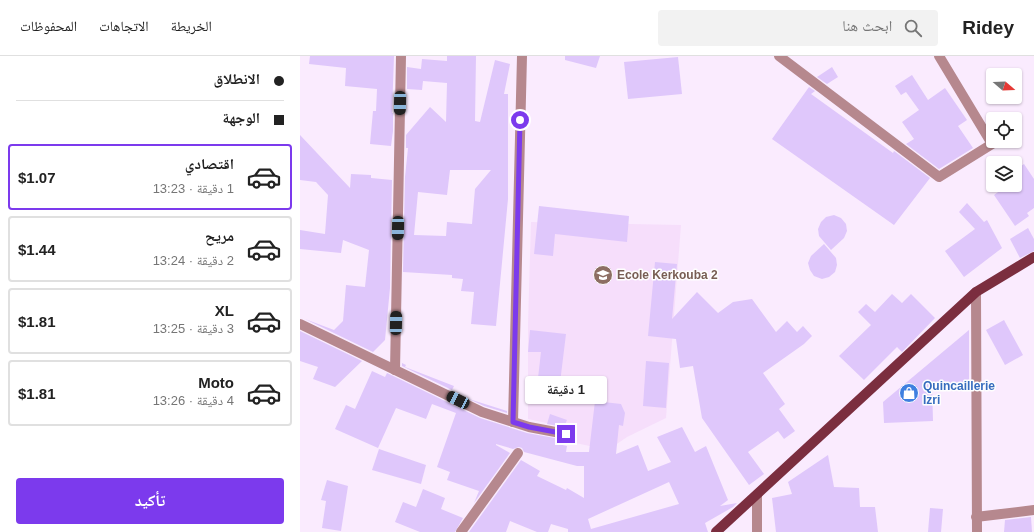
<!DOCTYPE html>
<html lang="ar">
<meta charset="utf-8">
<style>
body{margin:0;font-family:Arial,"Noto Naskh Arabic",sans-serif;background:#f2f2f2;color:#222;direction:rtl;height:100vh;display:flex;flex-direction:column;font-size:15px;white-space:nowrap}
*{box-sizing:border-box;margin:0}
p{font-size:13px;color:#767676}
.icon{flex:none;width:22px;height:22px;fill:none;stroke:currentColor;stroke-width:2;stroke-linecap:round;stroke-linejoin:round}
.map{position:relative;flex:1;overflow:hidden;direction:ltr}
.drawer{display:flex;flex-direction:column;background:#fff;width:300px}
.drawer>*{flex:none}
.hud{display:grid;align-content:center;height:88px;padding:0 16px;background:#fff}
.needle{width:26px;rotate:109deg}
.buttons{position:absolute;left:686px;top:12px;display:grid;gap:8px}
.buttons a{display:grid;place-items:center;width:36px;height:36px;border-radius:4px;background:#fff;box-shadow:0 1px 3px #0004;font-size:20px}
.end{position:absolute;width:18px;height:18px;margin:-9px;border:5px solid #7c3aed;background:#fff;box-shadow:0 0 0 2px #fff}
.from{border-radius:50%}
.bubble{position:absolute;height:28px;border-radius:4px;background:#fff;box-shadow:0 1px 3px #0004;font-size:13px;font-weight:700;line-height:28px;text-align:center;direction:rtl}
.car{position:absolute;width:12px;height:24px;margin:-12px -6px;border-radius:5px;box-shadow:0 0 3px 1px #0007;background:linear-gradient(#222 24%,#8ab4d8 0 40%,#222 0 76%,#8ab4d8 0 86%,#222 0)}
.hud b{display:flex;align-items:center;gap:14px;height:38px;font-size:15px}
.hud b+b{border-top:1px solid #e0e0e0}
.hud i{width:10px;height:10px;background:#222}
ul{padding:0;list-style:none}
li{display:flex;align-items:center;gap:12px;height:66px;margin:0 8px 6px;padding:0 8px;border:2px solid #e0e0e0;border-radius:4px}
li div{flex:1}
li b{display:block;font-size:15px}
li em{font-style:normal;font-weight:700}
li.current{border-color:#7c3aed}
li>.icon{width:36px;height:36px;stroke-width:1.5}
.cta{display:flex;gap:8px;margin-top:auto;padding:8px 16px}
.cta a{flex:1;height:46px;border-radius:4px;background:#7c3aed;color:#fff;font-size:16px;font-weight:700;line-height:46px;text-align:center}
header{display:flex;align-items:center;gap:24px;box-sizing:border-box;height:56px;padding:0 20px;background:#fff;border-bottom:1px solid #e0e0e0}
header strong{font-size:19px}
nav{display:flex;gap:22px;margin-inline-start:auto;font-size:14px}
.search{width:280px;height:36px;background:#f2f2f2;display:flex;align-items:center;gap:10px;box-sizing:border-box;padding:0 14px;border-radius:4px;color:#767676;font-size:15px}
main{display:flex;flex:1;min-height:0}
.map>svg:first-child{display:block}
.built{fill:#f6defb}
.building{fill:#dfc7fb;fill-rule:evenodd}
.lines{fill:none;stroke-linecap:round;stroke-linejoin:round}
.minor{stroke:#b6888e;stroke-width:10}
.major{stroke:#7b2e3f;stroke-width:10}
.route{stroke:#7c3aed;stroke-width:5}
.labels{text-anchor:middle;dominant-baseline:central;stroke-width:3;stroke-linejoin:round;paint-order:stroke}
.education-label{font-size:12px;font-weight:bold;fill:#785e54;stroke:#fefefe;text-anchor:start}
.shop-label{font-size:12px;font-weight:bold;fill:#366cbe;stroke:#fefefe;text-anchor:start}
</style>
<header>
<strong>Ridey</strong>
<div class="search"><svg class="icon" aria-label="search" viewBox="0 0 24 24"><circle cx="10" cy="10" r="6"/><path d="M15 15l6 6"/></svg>ابحث هنا</div>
<nav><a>الخريطة</a><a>الاتجاهات</a><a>المحفوظات</a></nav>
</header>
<main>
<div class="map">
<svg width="734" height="476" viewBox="0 0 734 476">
<rect width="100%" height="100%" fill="#faebfe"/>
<polygon class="built" points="231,166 381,169 366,362 327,381 308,394 271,386 274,373 228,363 228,269"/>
<g class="building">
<polygon points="10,0 94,0 92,57 93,57 93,75 91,90 70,88 73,55 76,55 77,33 45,30 46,12 9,8"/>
<path d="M147,0H176L175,65L180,66L195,4L210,8L204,38H208V143L196,270L171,268L174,236L161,235L163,223L152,222V219L103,216L105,121L108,92H106V79L130,51L146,66L147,27L123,25L122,34L107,33V11L121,13L122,3L147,5ZM150,114H191L175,133L172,168L147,166L146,180L114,179L118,136L147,139Z"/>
<polygon points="265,0 300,0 296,12 265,4"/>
<polygon points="378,1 382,38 328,43 324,6"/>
<polygon points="532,11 538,21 527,28 517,21"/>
<polygon points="612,19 628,44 645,32 667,64 658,70 673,92 639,113 606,88 614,83 602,66 619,54 606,36 601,39 595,30"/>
<polygon points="509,31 515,35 511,38 593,97 594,95 630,122 594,169 472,83"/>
<polygon points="0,79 50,132 51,118 71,119 71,122 92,124 90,232 85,284 73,296 5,263 34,274 43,265 46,229 65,231 69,194 43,184 41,197 0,193 0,174 25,178 28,139 16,126 0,124"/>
<polygon points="724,108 734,123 734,152 727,157 729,160 715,170 694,139 708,129 715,129 715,124 720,121 715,114"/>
<polygon points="667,147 684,166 687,164 702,192 664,221 645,195 675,173 659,156"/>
<polygon points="239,150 329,160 327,186 255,178 253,200 234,198"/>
<polygon points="534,159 541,162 546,168 547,175 544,182 531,194 519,180 518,173 521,166 526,161"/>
<polygon points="728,172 734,183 734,195 720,202 710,183"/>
<polygon points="524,188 536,202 537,209 535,216 529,221 522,223 514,220 510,214 508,207 511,200"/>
<polygon points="355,206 377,208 372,263 397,236 418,257 433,246 452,243 476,276 487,265 497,276 503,270 512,280 504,288 463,317 485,348 479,353 495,375 484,383 478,375 448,396 464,418 449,429 402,362 393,310 380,312 376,283 348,280"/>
<polygon points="592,238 602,247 611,238 635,262 602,296 597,291 564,324 539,300 571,269 558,256 566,248 575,256"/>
<polygon points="704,264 723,299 705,309 686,274"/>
<polygon points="230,274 266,278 258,343 241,341 243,322 238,322 241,296 228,296"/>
<polygon points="669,274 669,327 632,329 633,365 584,367 583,346"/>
<polygon points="0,275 62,305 35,331 13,323 18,311 0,305"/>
<polygon points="346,305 369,307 366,352 343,350"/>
<polygon points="102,307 106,309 105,311 154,330 152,334 102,310"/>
<path d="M72,315L85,321L87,317L180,362L227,377L260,383L258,388L267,390L266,396H289L295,345L321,348L325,357L323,370L319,369L316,398L338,389L348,415L371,406L357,381L382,371L395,396L406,390L428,444L420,450L437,447L433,451L405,467L408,476H268V473L251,468L248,476H237L210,465L206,476H169L221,404L240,415L237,420L266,434L267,432L284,442V410H277L224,396L222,392L219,391L213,393L196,388V389L210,397L174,447L179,435L147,424L150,416L137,411L156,357L132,348L126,363L96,352L78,392L35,373L46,349L55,353ZM369,426L379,448L291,473L288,463Z"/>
<polygon points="169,343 207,355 207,357 184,350"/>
<polygon points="250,358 267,364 264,371 247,368"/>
<polygon points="79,393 126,409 121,428 72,414"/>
<polygon points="528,399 534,431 559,432 560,451 575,451 578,476 476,476 472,442 492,438 488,426"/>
<polygon points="27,424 48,430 41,475 22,472 26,445 21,444"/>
<polygon points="123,433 145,442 141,453 163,462 155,476 120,476 95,466 103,446 116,451"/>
<polygon points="630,452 643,453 641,476 628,476"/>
<polygon points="731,461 732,476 704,476 705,464"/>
</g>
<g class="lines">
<g class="minor">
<polyline points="479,0 639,121 692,88 639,0"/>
<polyline points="676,236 677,476"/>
<polyline points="0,268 182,356 229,371 266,378"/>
<polyline points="95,314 101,0"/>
<polyline points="213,366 222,0"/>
<polyline points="676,461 734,454"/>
<polyline points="161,476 218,397"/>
<polyline points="457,476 457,439"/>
</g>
<polyline class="major" points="416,476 676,236 734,201"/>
</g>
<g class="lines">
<polyline class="route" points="220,64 213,366 229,371 266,378"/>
</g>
<defs>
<symbol id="school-disc" viewBox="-11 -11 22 22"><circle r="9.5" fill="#8d6e63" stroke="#fefefe"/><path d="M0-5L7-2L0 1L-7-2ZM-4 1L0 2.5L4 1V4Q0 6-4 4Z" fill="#fff"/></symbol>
<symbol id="shop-disc" viewBox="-11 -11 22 22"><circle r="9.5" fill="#3f7fe0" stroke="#fefefe"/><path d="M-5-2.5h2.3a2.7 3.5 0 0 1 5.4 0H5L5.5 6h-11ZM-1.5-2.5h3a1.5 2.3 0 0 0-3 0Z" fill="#fff"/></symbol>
</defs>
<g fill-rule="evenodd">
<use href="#school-disc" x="292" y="208" width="22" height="22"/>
<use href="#shop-disc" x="598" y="326" width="22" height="22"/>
</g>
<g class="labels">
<g class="education-label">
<text x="317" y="219">Ecole Kerkouba 2</text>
</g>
<g class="shop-label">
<text x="623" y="330">Quincaillerie<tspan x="623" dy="14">Izri</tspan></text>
</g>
</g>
</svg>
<div class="buttons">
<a><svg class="needle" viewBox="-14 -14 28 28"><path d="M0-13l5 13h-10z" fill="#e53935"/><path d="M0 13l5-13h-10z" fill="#767676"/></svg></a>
<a><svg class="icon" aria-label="locate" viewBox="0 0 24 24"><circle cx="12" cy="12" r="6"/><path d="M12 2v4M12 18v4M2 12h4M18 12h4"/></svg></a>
<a><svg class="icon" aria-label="layers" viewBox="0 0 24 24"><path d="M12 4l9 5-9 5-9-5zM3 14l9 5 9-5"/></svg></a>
</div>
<i class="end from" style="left:220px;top:64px"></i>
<i class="end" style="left:266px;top:378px"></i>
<div class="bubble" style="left:225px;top:320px;width:82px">1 دقيقة</div>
<i class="car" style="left:100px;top:47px;rotate:181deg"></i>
<i class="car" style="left:98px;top:172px;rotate:181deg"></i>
<i class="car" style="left:96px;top:267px;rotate:1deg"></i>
<i class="car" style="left:158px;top:344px;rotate:296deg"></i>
</div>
<section class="drawer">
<div class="hud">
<b><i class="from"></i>الانطلاق</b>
<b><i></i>الوجهة</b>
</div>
<ul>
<li class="current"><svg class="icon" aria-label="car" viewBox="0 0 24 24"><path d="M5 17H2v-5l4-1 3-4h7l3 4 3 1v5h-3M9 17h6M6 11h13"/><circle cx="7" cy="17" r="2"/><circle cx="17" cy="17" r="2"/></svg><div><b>اقتصادي</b><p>1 دقيقة · 13:23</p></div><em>$1.07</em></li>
<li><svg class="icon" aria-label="car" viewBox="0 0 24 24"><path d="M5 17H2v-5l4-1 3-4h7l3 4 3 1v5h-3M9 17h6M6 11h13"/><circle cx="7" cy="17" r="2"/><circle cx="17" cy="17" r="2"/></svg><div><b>مريح</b><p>2 دقيقة · 13:24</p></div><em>$1.44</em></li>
<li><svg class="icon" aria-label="car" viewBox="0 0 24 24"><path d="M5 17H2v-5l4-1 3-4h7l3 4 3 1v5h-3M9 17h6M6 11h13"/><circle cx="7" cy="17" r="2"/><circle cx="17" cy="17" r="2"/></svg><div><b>XL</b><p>3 دقيقة · 13:25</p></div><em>$1.81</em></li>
<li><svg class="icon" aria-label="car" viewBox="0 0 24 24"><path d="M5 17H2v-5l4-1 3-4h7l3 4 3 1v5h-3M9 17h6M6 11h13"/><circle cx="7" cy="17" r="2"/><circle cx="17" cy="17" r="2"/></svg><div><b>Moto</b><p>4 دقيقة · 13:26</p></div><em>$1.81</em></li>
</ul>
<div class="cta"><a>تأكيد</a></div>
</section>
</main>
